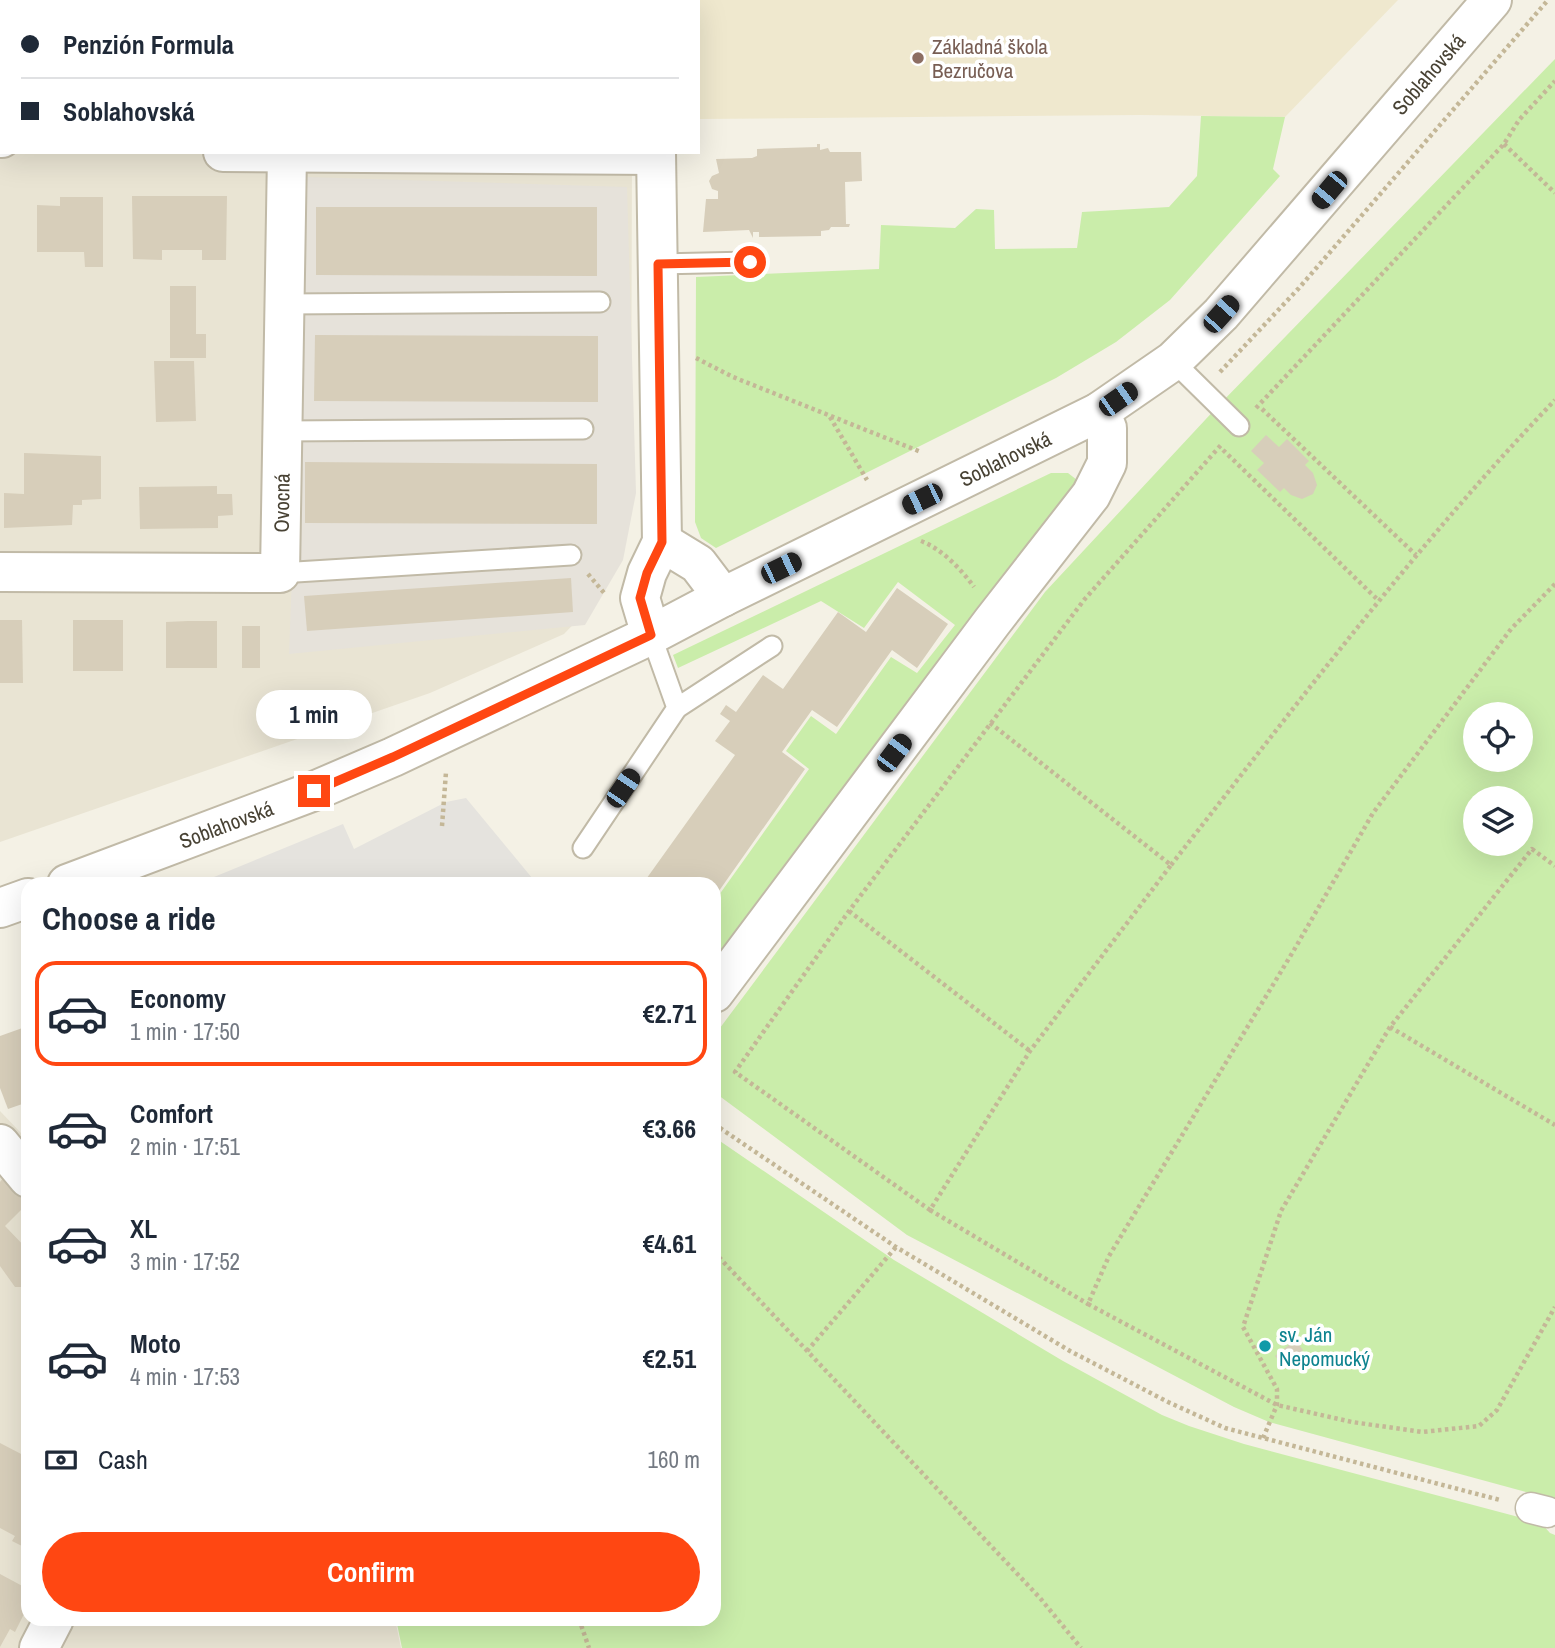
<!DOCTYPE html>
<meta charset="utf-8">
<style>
body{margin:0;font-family:"Archivo Narrow",sans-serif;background:#f6f6f7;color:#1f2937;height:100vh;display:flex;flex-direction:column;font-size:26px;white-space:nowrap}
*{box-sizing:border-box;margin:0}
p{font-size:23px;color:#747a83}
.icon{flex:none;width:38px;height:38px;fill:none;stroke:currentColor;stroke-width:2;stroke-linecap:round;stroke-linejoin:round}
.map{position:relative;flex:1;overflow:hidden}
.details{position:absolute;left:21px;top:877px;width:700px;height:749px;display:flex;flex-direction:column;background:#fff;border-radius:21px;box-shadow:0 7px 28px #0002}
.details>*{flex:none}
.banner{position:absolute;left:0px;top:0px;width:700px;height:154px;box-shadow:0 7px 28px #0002;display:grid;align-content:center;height:154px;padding:0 21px;background:#fff}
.tools{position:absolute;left:1463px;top:702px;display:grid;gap:14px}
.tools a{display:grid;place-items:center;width:70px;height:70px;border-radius:50%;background:#fff;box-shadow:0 7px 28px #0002;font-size:35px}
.end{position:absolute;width:32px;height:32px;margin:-16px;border:9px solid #ff4712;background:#fff;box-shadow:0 0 0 4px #fff}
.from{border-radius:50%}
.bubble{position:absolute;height:49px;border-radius:24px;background:#fff;box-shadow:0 7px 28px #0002;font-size:23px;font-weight:700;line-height:49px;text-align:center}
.car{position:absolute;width:21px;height:42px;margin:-21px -10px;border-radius:9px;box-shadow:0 0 5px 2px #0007;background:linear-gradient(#222 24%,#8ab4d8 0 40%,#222 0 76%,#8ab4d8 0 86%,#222 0)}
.banner b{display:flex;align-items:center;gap:24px;height:66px;font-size:26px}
.banner b+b{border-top:2px solid #e0e1e3}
.banner i{width:18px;height:18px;background:#1f2937}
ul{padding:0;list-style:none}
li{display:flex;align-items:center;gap:21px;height:105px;margin:0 14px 10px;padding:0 7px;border:4px solid transparent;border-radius:21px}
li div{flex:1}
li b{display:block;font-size:26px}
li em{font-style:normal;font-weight:700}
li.active{border-color:#ff4712}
li>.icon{width:63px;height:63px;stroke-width:1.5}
h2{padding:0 21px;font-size:32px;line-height:84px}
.pay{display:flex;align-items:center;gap:18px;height:77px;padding:0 21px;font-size:26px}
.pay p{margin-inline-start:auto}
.action{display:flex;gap:14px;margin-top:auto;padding:14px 21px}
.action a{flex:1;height:80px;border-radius:42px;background:#ff4712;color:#fff;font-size:28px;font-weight:700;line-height:80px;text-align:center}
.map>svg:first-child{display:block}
.residential{fill:#e9e4d3}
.industrial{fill:#e6e2da}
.education{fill:#efe8ce}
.green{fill:#caedaa;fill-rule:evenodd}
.parking{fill:#e5e3de}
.building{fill:#d7ceba}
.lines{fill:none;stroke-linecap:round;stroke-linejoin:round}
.service-casing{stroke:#c1baa7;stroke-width:23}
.pedestrian-casing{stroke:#c1baa7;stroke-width:33}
.minor-casing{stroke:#c1baa7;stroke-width:42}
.path{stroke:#c4b797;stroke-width:4.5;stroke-dasharray:3.5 3.5;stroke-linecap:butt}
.service{stroke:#fff;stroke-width:19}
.pedestrian{stroke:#fff;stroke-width:30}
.minor{stroke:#fff;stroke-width:38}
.route{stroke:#ff4712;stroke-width:9}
.education-dot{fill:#8d6e63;stroke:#fff;stroke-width:2.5}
.culture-dot{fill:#0f9aa8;stroke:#fff;stroke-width:2.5}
.labels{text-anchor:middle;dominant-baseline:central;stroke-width:7;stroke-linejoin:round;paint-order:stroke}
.education-label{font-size:21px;fill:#785e54;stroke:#fff;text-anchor:start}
.street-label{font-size:21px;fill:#484234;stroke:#fff}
.culture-label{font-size:21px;fill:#0d838f;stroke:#fff;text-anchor:start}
</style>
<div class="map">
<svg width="1555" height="1648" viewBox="0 0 1555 1648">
<rect width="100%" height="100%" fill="#f4f1e5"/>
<g class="residential">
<polygon points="0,0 632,0 2,2 2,152 632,152 631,493 590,607 564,634 430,693 0,842"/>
<polygon points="0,1111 21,1133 28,1131 28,1619 395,1619 401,1648 0,1648"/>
</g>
<polygon class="industrial" points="307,177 627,187 636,493 623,560 585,625 289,654"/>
<polygon class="education" points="692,0 1398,0 1285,117 1140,115 698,119 698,2"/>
<g class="green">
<path d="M1555,59V1500L1269,1422L1234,1407L907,1235L714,1092V1036L1045,592L1219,405ZM1475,714H1521V760H1475ZM1475,798H1521V844H1475Z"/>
<polygon points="1201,116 1285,117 1273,169 1280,176 1170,300 1116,342 1056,378 716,548 701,538 695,522 696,277 879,269 881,225 955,228 976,209 994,210 995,249 1077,248 1082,212 1169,207 1197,176"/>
<polygon points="1051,473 1068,473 1077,480 714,959 714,902 809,769 786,751 811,716 836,734 891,657 917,673 955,625 898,582 864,628 821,601 678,668 673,655"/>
<polygon points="714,1137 894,1260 1063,1361 1162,1415 1189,1426 1244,1444 1541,1523 1550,1533 1555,1535 1555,1648 402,1648 396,1619 714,1619"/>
</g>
<polygon class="parking" points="466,798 537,884 197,884 343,824 354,849 446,802"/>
<g class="building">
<polygon points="817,144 820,144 820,150 828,148 830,152 861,152 862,181 845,182 846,224 850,224 849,227 831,227 829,230 821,231 821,236 759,237 759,232 753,232 753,238 749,230 703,232 706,199 718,199 718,191 712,189 709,181 712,176 719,173 716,159 752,158 757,156 757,149 817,147"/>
<polygon points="132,196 227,196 226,260 202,260 202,250 162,250 162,260 133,259"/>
<polygon points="60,197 103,197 103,267 85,267 84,252 37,252 37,205 60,206"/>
<polygon points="316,207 597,207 597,276 316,275"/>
<polygon points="170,286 196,286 196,334 206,334 206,358 170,358"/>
<polygon points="315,335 598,336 598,402 314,401"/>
<polygon points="154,361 194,361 196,421 156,422"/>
<polygon points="1266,435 1279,447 1287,439 1309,461 1305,465 1313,473 1317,485 1313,494 1302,499 1291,495 1284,488 1280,492 1257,470 1264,463 1251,451"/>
<polygon points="24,453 101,456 101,499 82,500 82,505 73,505 72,525 4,528 4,493 24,494"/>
<polygon points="305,462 597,464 597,524 305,523"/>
<polygon points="217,486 217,494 232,494 233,515 218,516 218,528 140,529 139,487"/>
<polygon points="571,578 573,612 307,631 304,596"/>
<polygon points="897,588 948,624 917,668 892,650 837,727 812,710 782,752 805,769 714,898 714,884 644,882 735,755 715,741 730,721 720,714 726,705 736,712 763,675 783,689 838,612 866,632"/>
<polygon points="0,620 22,620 23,683 0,683"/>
<rect x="73" y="620" width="50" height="51"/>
<polygon points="188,621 217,621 217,668 166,668 166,622"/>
<rect x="242" y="626" width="18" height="42"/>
<polygon points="28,1026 28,1102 8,1109 0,1088 0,1036"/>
<polygon points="3,1178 27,1204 5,1226 28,1250 28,1282 23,1287 15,1287 0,1266 0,1182"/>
<polygon points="1297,1342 1303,1350 1299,1354 1300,1356 1285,1368 1275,1356 1290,1344 1292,1346"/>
<polygon points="0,1443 25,1456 22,1461 28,1464 28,1549 12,1541 15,1536 0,1528"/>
<polygon points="0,1574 28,1589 21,1607 26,1610 15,1632 10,1629 0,1647"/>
</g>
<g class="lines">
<defs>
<g id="service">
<polyline points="658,264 750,262"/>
<polyline points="284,304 600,302"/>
<polyline points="1173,361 1239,426"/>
<polyline points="282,431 583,429"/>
<polyline points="280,573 571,555"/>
<polyline points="677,708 772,646"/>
<polyline points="583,848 677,708 651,635"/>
</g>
<polyline id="pedestrian" points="1531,1508 1547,1512"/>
<g id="minor">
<polyline points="185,0 185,2"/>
<polyline points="656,0 656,2"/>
<polyline points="0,137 2,138"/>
<polyline points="223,152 656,155"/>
<polyline points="662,542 698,564 723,597"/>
<path id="s1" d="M0,572L280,573L287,154"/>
<polyline points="651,635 640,598 647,573 662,542 656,152"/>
<path id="s2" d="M67,884L314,791L393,757L651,635L723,597L1099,412L1173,361L1221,314L1492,0"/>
<polyline points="0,908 28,898"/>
<polyline points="714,993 992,622 1091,495 1107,463 1107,428 1099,412"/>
<polyline points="0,1144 28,1178"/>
<polyline points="39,1648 54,1619"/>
</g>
</defs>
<use href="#service" class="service-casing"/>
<use href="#pedestrian" class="pedestrian-casing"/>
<use href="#minor" class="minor-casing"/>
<g class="path">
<polyline points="1504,144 1555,193"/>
<polyline points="696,358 733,377 921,452"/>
<polyline points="1220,372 1299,288 1548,0"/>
<polyline points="1256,408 1504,144 1519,120 1555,81"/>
<polyline points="1262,409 1416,555"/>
<polyline points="830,417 867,480"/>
<polyline points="1223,450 1379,601"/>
<path d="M921,541C942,549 961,569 974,587"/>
<polyline points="588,574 605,594"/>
<polyline points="1555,584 1511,629 1373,813 1294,950 1109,1256 1088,1304 1277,1405 1352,1422 1422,1432 1479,1426 1497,1410 1555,1307"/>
<polyline points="990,723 1171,865 1030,1051 930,1210 735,1072 849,911 1084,600 1221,445"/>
<polyline points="442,826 446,772"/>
<path d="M1171,865C1295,707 1416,545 1555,400"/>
<polyline points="849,911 1030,1051"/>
<polyline points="1390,1027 1555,1125"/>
<polyline points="714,1124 896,1247 1070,1351 1168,1402 1225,1428 1500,1500"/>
<polyline points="930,1210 1088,1304"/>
<polyline points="714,1252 1040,1598 1081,1648"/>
<polyline points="807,1351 896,1247"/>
<polyline points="1263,1438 1277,1405 1277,1389 1243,1327 1281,1211 1390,1027 1532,849 1555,866"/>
<polyline points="579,1619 589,1648"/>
</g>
<use href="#service" class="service"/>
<use href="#pedestrian" class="pedestrian"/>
<use href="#minor" class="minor"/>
</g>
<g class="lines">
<polyline class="route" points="314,791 393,757 651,635 640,598 647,573 662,542 658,264 750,262"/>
</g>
<circle class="education-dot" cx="918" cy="58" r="7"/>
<circle class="culture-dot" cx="1265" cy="1346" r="7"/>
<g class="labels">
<g class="education-label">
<text x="932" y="46">Základná škola<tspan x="932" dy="24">Bezručova</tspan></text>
</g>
<g class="street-label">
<text stroke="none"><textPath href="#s2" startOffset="1610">Soblahovská</textPath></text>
<text stroke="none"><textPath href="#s2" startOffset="1031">Soblahovská</textPath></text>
<text stroke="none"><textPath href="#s1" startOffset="350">Ovocná</textPath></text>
<text stroke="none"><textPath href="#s2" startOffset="170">Soblahovská</textPath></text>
</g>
<g class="culture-label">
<text x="1279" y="1334">sv. Ján<tspan x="1279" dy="24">Nepomucký</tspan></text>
</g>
</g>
</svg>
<div class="tools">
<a><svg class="icon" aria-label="locate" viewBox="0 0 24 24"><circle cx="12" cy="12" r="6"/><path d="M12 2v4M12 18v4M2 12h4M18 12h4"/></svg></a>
<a><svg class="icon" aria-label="layers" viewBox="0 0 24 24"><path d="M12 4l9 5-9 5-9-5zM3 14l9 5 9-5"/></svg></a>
</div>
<i class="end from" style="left:750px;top:262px"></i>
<i class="end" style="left:314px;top:791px"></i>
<div class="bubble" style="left:256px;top:690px;width:116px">1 min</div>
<i class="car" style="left:1329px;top:190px;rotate:220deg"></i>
<i class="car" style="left:1221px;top:314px;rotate:42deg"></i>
<i class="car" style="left:1118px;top:399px;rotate:55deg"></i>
<i class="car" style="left:922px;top:499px;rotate:244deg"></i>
<i class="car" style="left:781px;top:568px;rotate:64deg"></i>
<i class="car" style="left:894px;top:753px;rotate:37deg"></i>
<i class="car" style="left:623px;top:788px;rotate:34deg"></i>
<div class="banner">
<b><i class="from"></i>Penzión Formula</b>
<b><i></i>Soblahovská</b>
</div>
<section class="details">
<h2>Choose a ride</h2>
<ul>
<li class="active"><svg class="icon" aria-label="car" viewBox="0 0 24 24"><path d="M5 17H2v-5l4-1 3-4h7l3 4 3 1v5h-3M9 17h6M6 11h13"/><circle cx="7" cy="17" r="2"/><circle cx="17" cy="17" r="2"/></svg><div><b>Economy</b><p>1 min · 17:50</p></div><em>€2.71</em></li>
<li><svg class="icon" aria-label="car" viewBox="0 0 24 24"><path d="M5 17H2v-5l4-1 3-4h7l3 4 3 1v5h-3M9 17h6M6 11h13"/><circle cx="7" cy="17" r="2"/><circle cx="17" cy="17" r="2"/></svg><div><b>Comfort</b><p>2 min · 17:51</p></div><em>€3.66</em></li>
<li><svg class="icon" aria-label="car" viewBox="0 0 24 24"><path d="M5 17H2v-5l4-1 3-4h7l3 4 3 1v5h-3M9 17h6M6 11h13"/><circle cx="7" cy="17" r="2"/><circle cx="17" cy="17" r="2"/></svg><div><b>XL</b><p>3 min · 17:52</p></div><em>€4.61</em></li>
<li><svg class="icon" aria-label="car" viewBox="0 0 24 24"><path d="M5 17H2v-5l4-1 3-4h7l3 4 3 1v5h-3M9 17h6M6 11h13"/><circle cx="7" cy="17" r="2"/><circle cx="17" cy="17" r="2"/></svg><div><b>Moto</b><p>4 min · 17:53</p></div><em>€2.51</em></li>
</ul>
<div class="pay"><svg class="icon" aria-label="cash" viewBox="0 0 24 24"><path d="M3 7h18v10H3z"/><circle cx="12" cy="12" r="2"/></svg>Cash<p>160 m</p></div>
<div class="action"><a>Confirm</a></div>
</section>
</div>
